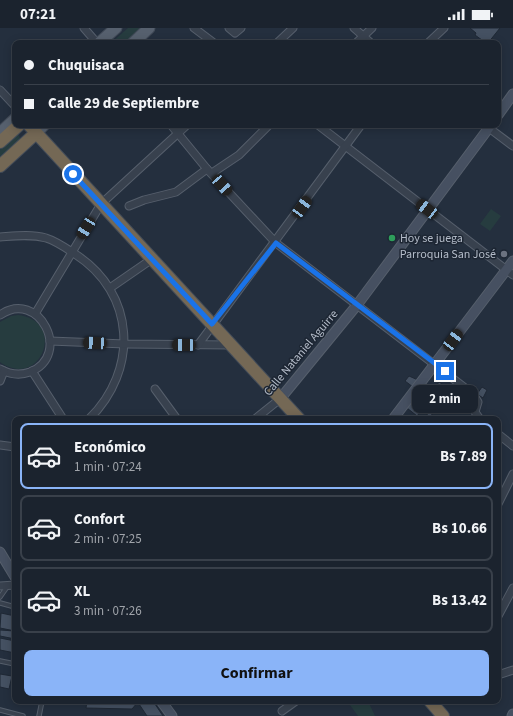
<!DOCTYPE html>
<html lang="es">
<meta charset="utf-8">
<style>
body{margin:0;font-family:"Source Sans 3",sans-serif;background:#282f3a;color:#f1f3f6;height:100vh;display:flex;flex-direction:column;font-size:15px;white-space:nowrap}
*{box-sizing:border-box;margin:0}
p{font-size:13px;color:#a0a4aa}
.icon{flex:none;width:22px;height:22px;fill:none;stroke:currentColor;stroke-width:2;stroke-linecap:round;stroke-linejoin:round}
.map{position:relative;flex:1;overflow:hidden}
.side{position:absolute;left:12px;top:388px;width:489px;height:288px;display:flex;flex-direction:column;background:#1b232e;border-radius:8px;box-shadow:0 2px 10px #0003,0 0 0 1px #39404a}
.side>*{flex:none}
.guide{position:absolute;left:12px;top:12px;width:489px;height:88px;border-radius:8px;box-shadow:0 2px 10px #0003,0 0 0 1px #39404a;display:grid;align-content:center;height:88px;padding:0 12px;background:#1b232e}
.end{position:absolute;width:18px;height:18px;margin:-9px;border:5px solid #1a73e8;background:#fff;box-shadow:0 0 0 2px #fff}
.from{border-radius:50%}
.bubble{position:absolute;height:28px;border-radius:8px;background:#1b232e;box-shadow:0 2px 10px #0003,0 0 0 1px #39404a;font-size:13px;font-weight:700;line-height:28px;text-align:center}
.car{position:absolute;width:12px;height:24px;margin:-12px -6px;border-radius:5px;box-shadow:0 0 3px 1px #0007;background:linear-gradient(#222 24%,#8ab4d8 0 40%,#222 0 76%,#8ab4d8 0 86%,#222 0)}
.guide b{display:flex;align-items:center;gap:14px;height:38px;font-size:15px}
.guide b+b{border-top:1px solid #39404a}
.guide i{width:10px;height:10px;background:#f1f3f6}
ul{padding:7px 0 0;list-style:none}
li{display:flex;align-items:center;gap:12px;height:66px;margin:0 8px 6px;padding:0 4px;border:2px solid #39404a;border-radius:8px}
li div{flex:1}
li b{display:block;font-size:15px}
li em{font-style:normal;font-weight:700}
li.current{border-color:#8ab4f8}
li>.icon{width:36px;height:36px;stroke-width:1.5}
.action{display:flex;gap:8px;margin-top:auto;padding:8px 12px}
.action a{flex:1;height:46px;border-radius:8px;background:#8ab4f8;color:#111;font-size:16px;font-weight:700;line-height:46px;text-align:center}
.status{display:flex;justify-content:space-between;align-items:center;height:28px;padding:0 20px;background:#1b232e;direction:ltr}
.status svg{height:11px;fill:currentColor}
.map>svg:first-child{display:block}
.green{fill:#263c3f}
.building{fill:#455162;stroke:#1f2835}
.lines{fill:none;stroke-linecap:round;stroke-linejoin:round}
.lane-casing{stroke:#565f6c;stroke-width:5.5}
.street-casing{stroke:#565f6c;stroke-width:9}
.secondary-casing{stroke:#565f6c;stroke-width:11}
.primary-casing{stroke:#414a57;stroke-width:13}
.highway-casing{stroke:#434c59;stroke-width:14}
.lane{stroke:#38414e;stroke-width:3.5}
.street{stroke:#38414e;stroke-width:7}
.secondary{stroke:#465061;stroke-width:9}
.primary{stroke:#56606e;stroke-width:11}
.highway{stroke:#746855;stroke-width:12}
.route{stroke:#1a73e8;stroke-width:5}
.leisure-dot{fill:#2e9e5b;stroke:#1d2633;stroke-width:1.5}
.worship-dot{fill:#6b7280;stroke:#1d2633;stroke-width:1.5}
.labels{text-anchor:middle;dominant-baseline:central;stroke-width:3;stroke-linejoin:round;paint-order:stroke}
.poi-label{font-size:12px;fill:#b4bcc9;stroke:#1d2633;text-anchor:start}
.street-label{font-size:12px;fill:#b4bcc9;stroke:#1d2633}
</style>
<div class="status"><b>07:21</b><svg viewBox="0 0 49 12"><path d="M0 12V9h3v3zM5 12V6h3v6zM10 12V3h3v9zM15 12V0h3v12zM26 1h20v11H26zM47 4h2v5h-2z"/></svg></div>
<div class="map">
<svg width="513" height="688" viewBox="0 0 513 688">
<rect width="100%" height="100%" fill="#242f3e"/>
<g class="green">
<polygon points="128,0 143,0 127,15 111,15"/>
<polygon points="18,106 20,110 19,114 0,133 0,117"/>
<polygon points="491,181 501,188 490,203 480,196"/>
<path d="M18,287C68,293 40,363 0,334V294L11,288Z"/>
<polygon points="358,673 368,673 375,688 358,688 350,677"/>
</g>
<g class="building">
<polygon points="470,0 500,0 488,15 486,15 475,7 476,5"/>
<polygon points="409,348 418,352 413,359 405,353"/>
<polygon points="439,354 448,360 438,374 429,368"/>
<polygon points="482,359 487,362 483,370 477,366"/>
<polygon points="419,364 438,378 430,389 422,382 417,388 407,380"/>
<polygon points="1,585 15,588 15,603 0,600"/>
<polygon points="0,602 15,603 15,611 0,608"/>
<polygon points="0,610 15,613 15,625 0,622"/>
<polygon points="0,646 12,648 9,661 0,659"/>
<polygon points="87,673 137,673 138,674 132,681 86,680"/>
<polygon points="137,673 153,673 163,688 147,688"/>
</g>
<g class="lines">
<defs>
<g id="lane">
<polyline points="0,569 7,559"/>
<polyline points="0,575 15,579"/>
<polyline points="0,633 15,636"/>
<polyline points="0,682 23,688"/>
<polyline points="39,688 42,673"/>
</g>
<g id="street">
<polyline points="84,0 97,15"/>
<polyline points="194,0 214,15"/>
<polyline points="229,0 235,5 241,0"/>
<polyline points="354,0 371,15"/>
<polyline points="277,15 293,0"/>
<polyline points="356,15 372,0"/>
<polyline points="428,15 444,0"/>
<polyline points="0,62 15,78"/>
<polyline points="171,97 207,141 276,215 473,366 478,374 475,384 480,391"/>
<polyline points="318,97 513,247"/>
<polyline points="485,97 513,118"/>
<polyline points="212,145 239,127 269,97"/>
<polyline points="129,178 144,172 176,164 207,141"/>
<path d="M0,209C15,208 31,206 46,210C56,213 66,220 75,226C136,265 139,342 89,391"/>
<polyline points="110,260 152,231"/>
<polyline points="35,286 101,176 187,97"/>
<path d="M0,287C39,260 73,327 30,344C19,348 9,346 0,341"/>
<polyline points="50,313 125,316 231,317"/>
<polyline points="198,317 361,97"/>
<polyline points="32,343 63,391"/>
<polyline points="0,353 4,343"/>
<polyline points="155,361 177,391"/>
<polyline points="255,391 280,371"/>
<polyline points="498,406 513,418"/>
<polyline points="0,417 15,419"/>
<polyline points="498,476 513,446"/>
<polyline points="0,558 15,557"/>
<polyline points="498,588 513,560"/>
<polyline points="498,647 513,642"/>
<polyline points="282,683 296,673"/>
</g>
<g id="secondary">
<polyline points="498,87 513,66"/>
<polyline points="280,371 357,277 491,97"/>
<polyline points="393,391 513,233"/>
<polyline points="0,524 15,549"/>
<polyline points="161,673 172,688"/>
<polyline points="512,688 513,686"/>
</g>
<g id="primary">
<polyline points="99,15 116,0"/>
<polyline points="133,15 149,0"/>
<polyline points="0,105 15,91"/>
<polyline points="36,105 44,97"/>
</g>
<g id="highway">
<polyline points="29,97 299,391"/>
<polyline points="0,114 19,97"/>
<polyline points="0,138 36,105"/>
<polyline points="430,673 443,688"/>
</g>
</defs>
<use href="#lane" class="lane-casing"/>
<use href="#street" class="street-casing"/>
<use href="#secondary" class="secondary-casing"/>
<use href="#primary" class="primary-casing"/>
<use href="#highway" class="highway-casing"/>
<use href="#lane" class="lane"/>
<use href="#street" class="street"/>
<use href="#secondary" class="secondary"/>
<use href="#primary" class="primary"/>
<use href="#highway" class="highway"/>
</g>
<g class="lines">
<polyline class="route" points="73,146 212,296 276,215 445,343"/>
</g>
<circle class="leisure-dot" cx="392" cy="210" r="4"/>
<circle class="worship-dot" cx="504" cy="226" r="4"/>
<g class="labels">
<g class="poi-label">
<text x="400" y="210">Hoy se juega</text>
<text x="496" y="226" text-anchor="end">Parroquia San José</text>
</g>
<g class="street-label">
<text transform="translate(301 325) rotate(-50)">Calle Nataniel Aguirre</text>
</g>
</g>
</svg>
<i class="end from" style="left:73px;top:146px"></i>
<i class="end" style="left:445px;top:343px"></i>
<div class="bubble" style="left:412px;top:357px;width:66px">2 min</div>
<i class="car" style="left:222px;top:157px;rotate:138deg"></i>
<i class="car" style="left:302px;top:179px;rotate:36deg"></i>
<i class="car" style="left:427px;top:181px;rotate:307deg"></i>
<i class="car" style="left:86px;top:200px;rotate:212deg"></i>
<i class="car" style="left:453px;top:312px;rotate:37deg"></i>
<i class="car" style="left:95px;top:315px;rotate:273deg"></i>
<i class="car" style="left:184px;top:317px;rotate:271deg"></i>
<div class="guide">
<b><i class="from"></i>Chuquisaca</b>
<b><i></i>Calle 29 de Septiembre</b>
</div>
<section class="side">
<ul>
<li class="current"><svg class="icon" aria-label="car" viewBox="0 0 24 24"><path d="M5 17H2v-5l4-1 3-4h7l3 4 3 1v5h-3M9 17h6M6 11h13"/><circle cx="7" cy="17" r="2"/><circle cx="17" cy="17" r="2"/></svg><div><b>Económico</b><p>1 min · 07:24</p></div><em>Bs 7.89</em></li>
<li><svg class="icon" aria-label="car" viewBox="0 0 24 24"><path d="M5 17H2v-5l4-1 3-4h7l3 4 3 1v5h-3M9 17h6M6 11h13"/><circle cx="7" cy="17" r="2"/><circle cx="17" cy="17" r="2"/></svg><div><b>Confort</b><p>2 min · 07:25</p></div><em>Bs 10.66</em></li>
<li><svg class="icon" aria-label="car" viewBox="0 0 24 24"><path d="M5 17H2v-5l4-1 3-4h7l3 4 3 1v5h-3M9 17h6M6 11h13"/><circle cx="7" cy="17" r="2"/><circle cx="17" cy="17" r="2"/></svg><div><b>XL</b><p>3 min · 07:26</p></div><em>Bs 13.42</em></li>
</ul>
<div class="action"><a>Confirmar</a></div>
</section>
</div>
